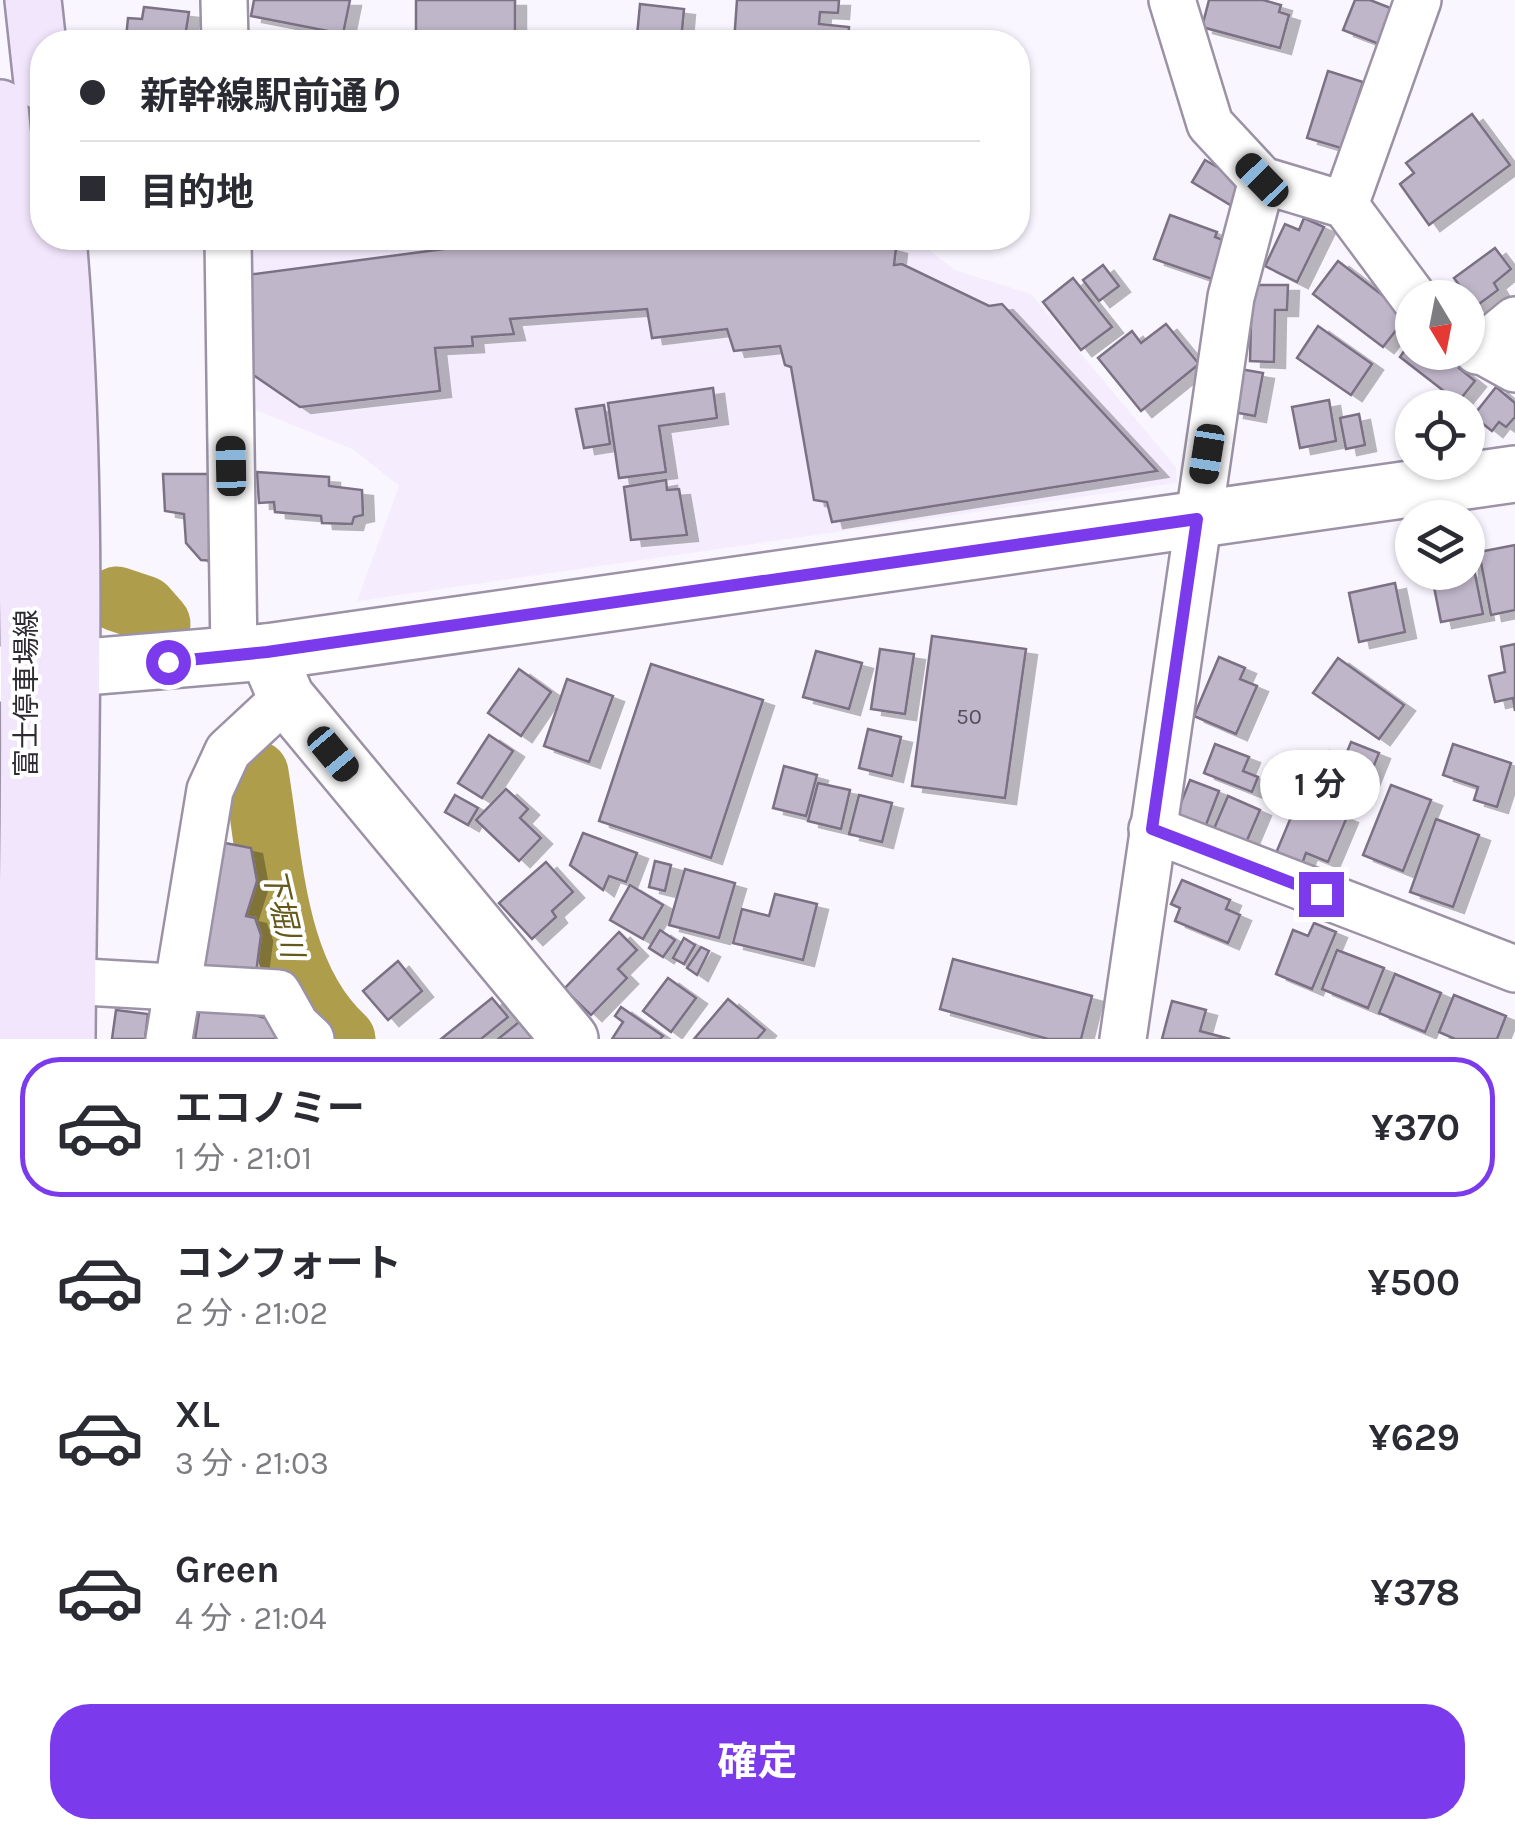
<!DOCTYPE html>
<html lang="ja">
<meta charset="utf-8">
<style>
body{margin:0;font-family:Karla,"Noto Sans JP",sans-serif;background:#f2f2f3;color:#2b2b33;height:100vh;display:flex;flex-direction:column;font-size:38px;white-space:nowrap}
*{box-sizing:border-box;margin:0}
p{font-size:32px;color:#7c7c81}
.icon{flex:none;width:55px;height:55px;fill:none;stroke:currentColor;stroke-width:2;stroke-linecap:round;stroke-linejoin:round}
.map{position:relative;height:1039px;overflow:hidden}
.drawer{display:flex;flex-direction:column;background:#fff;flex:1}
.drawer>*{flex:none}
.hud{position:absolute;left:30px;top:30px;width:1000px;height:220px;border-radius:40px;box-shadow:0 2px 8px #0004;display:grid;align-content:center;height:220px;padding:0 50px;background:#fff}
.needle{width:65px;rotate:170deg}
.tools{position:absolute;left:1395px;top:280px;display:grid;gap:20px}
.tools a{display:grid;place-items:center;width:90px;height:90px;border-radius:50%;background:#fff;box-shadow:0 2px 8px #0004;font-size:50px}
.end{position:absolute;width:45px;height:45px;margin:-22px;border:12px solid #7c3aed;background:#fff;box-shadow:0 0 0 5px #fff}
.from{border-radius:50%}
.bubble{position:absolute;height:70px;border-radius:35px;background:#fff;box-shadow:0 2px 8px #0004;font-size:32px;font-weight:700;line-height:70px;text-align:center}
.car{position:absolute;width:30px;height:60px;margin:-30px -15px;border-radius:12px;box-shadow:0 0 8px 2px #0007;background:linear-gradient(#222 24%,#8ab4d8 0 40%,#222 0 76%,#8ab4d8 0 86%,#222 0)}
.hud b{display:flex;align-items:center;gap:35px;height:95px;font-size:38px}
.hud b+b{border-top:2px solid #e1e1e2}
.hud i{width:25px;height:25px;background:#2b2b33}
ul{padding:18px 0 0;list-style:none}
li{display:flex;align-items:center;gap:30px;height:140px;margin:0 20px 15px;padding:0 30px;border:5px solid transparent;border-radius:40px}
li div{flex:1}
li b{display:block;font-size:38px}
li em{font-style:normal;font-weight:700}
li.on{border-color:#7c3aed}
li>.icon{width:90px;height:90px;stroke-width:1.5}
.action{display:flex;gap:20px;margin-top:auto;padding:20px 50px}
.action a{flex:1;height:115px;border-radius:40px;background:#7c3aed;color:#fff;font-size:40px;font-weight:700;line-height:115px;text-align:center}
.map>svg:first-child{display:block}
.built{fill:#f5edfe}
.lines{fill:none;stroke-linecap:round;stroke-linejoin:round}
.river{stroke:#ae9d4b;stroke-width:65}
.building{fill:#c0b6ca;stroke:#7b7184;stroke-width:2.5;filter:url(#shadow)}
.minor-casing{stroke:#9c92a6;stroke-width:50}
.tertiary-casing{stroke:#9c92a6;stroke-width:60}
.secondary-casing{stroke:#9c92a6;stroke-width:60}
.minor{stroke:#fff;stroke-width:45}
.tertiary{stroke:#fff;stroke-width:55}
.secondary{stroke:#f2e6fd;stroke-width:55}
.route{stroke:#7c3aed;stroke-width:12}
.labels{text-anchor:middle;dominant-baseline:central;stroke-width:8;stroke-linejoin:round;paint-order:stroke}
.number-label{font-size:22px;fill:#534e59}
.street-label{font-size:28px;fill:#2f2b33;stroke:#fff}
.water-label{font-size:30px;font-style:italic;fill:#64581b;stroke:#fff}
</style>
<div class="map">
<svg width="1515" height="1039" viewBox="0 0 1515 1039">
<defs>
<filter id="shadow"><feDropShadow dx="11" dy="6" stdDeviation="0" flood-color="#0004"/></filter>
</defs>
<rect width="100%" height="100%" fill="#faf6ff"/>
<polygon class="built" points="378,238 913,238 955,270 1031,294 1176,467 1177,483 357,601 399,486 354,450 246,406 248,245 331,248"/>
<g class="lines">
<g class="river">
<polyline points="117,599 144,608 158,624"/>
<path d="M256,773C271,861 273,975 343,1039"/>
</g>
</g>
<g class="building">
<polygon points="254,0 350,0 343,34 251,16"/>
<rect x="416" y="0" width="99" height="42"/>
<polygon points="737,0 839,0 838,13 820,12 819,24 849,27 848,42 734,42"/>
<polygon points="1209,0 1263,0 1281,5 1279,12 1289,15 1280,48 1202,27"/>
<polygon points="1355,0 1370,0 1393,9 1379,44 1343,30"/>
<polygon points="640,4 684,9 681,41 637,36"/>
<polygon points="144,7 189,12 185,37 169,35 168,42 126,38 128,18 142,19"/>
<polygon points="272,32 322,41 321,42 270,42"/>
<polygon points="1328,71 1363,82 1341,148 1307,138"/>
<polygon points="1472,114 1510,165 1429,225 1400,184 1414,173 1406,163"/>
<polygon points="1205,160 1245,183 1232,206 1192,182"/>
<polygon points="1170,215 1217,232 1215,237 1228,242 1215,280 1154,259"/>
<polygon points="1304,218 1324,227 1297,282 1265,266 1285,224 1299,230"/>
<polygon points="527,238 860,238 896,248 894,265 902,264 989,306 1002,304 1157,471 832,522 827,502 814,500 791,367 785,365 780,346 734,351 727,329 652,338 647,309 510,319 514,334 472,337 473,346 435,348 440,391 300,407 249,372 247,275"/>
<polygon points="1495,248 1511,269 1494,283 1498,290 1475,307 1454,278"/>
<polygon points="1338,261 1408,315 1383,347 1313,294"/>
<polygon points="1103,265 1119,286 1099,301 1083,280"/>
<polygon points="1073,278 1112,327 1081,350 1043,302"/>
<polygon points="1252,285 1288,285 1287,310 1275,310 1274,362 1250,361"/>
<polygon points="1166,324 1199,364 1141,411 1098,358 1132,331 1141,343"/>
<polygon points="1318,326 1372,364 1351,395 1297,358"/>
<polygon points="1412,340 1412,352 1451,352 1463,362 1459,368 1475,381 1458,402 1400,357"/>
<polygon points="1240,369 1263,373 1255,416 1233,412"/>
<polygon points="1496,387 1515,403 1515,417 1506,427 1499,422 1492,431 1473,416"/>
<polygon points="713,388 717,418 659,426 666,472 619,478 608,403"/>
<polygon points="1329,400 1336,441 1300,448 1292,407"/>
<polygon points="604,405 610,444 584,448 576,409"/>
<polygon points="1359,414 1365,445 1346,449 1340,418"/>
<polygon points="257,472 329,477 329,486 362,490 363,515 354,517 352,524 322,523 321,516 275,512 274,502 259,503"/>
<polygon points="163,474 214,474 214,561 201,560 186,543 184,514 165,511"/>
<polygon points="666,480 667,490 679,489 687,535 631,540 624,487"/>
<polygon points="1468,539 1483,614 1441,622 1431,572 1468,572"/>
<polygon points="1515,545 1515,610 1491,615 1479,552"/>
<polygon points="1395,583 1405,632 1359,642 1349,593"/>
<polygon points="932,636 1026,649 1005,798 912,786"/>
<polygon points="1515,644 1515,711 1513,698 1495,702 1489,676 1505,672 1501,647"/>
<polygon points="880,649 914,654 905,714 871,709"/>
<polygon points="816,651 862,663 849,709 803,697"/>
<polygon points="1219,657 1245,668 1240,679 1257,686 1236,734 1194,716"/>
<polygon points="1338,658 1404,705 1379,739 1313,693"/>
<polygon points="651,664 763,700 711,858 599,821"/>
<polygon points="519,669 551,692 521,736 488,713"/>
<polygon points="567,679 613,696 589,762 544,746"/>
<polygon points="868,729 901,737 892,776 859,768"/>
<polygon points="489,735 513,751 482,798 458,783"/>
<polygon points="1351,742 1379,753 1360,800 1317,783 1330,751 1345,757"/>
<polygon points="1215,744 1249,757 1243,771 1258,777 1252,792 1204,773"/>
<polygon points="1453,744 1511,763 1497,807 1474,800 1478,787 1443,775"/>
<polygon points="784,766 817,775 806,816 773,808"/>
<polygon points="1190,780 1219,791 1204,830 1175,818"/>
<polygon points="818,783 850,790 841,829 808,821"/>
<polygon points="1391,785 1431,800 1403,871 1363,855"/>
<polygon points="506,789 528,809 520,818 541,838 519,861 476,820"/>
<polygon points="455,795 478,808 468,825 445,812"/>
<polygon points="859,795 892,803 882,842 849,834"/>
<polygon points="1228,796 1260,810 1245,845 1213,831"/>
<polygon points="1299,798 1347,817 1328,862 1306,853 1302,864 1276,853"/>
<polygon points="1436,819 1479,835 1453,907 1410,892"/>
<polygon points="583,833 637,853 626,882 609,876 603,890 570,865"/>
<polygon points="220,842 251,848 257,881 246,916 255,918 261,935 256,973 203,965"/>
<polygon points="655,861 671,865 665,891 649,887"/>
<polygon points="546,862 573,892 552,911 556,917 532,939 499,903"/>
<polygon points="685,869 735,883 719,938 669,925"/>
<polygon points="1182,880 1230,900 1226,909 1240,915 1228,943 1175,921 1180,908 1171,904"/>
<polygon points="630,885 663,905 643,939 610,920"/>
<polygon points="775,894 817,904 803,960 733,943 742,909 769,916"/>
<polygon points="1314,923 1336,932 1312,989 1276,974 1293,930 1308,936"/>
<polygon points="660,930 675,940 663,957 649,948"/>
<polygon points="619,932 637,950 618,969 627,978 591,1015 564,989"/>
<polygon points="684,938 695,945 684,964 673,958"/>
<polygon points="701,947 709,951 697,975 687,968"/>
<polygon points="1337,950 1384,968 1368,1008 1322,989"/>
<polygon points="953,959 1092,996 1081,1039 1048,1039 940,1009"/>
<polygon points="398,961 422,991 388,1020 363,991"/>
<polygon points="1395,974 1441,993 1425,1032 1379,1013"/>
<polygon points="668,978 696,998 671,1032 643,1011"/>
<polygon points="1454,995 1506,1016 1497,1039 1455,1039 1439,1032"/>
<polygon points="492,998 508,1017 481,1039 441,1039"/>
<polygon points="728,999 765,1030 757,1039 694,1039"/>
<polygon points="201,1000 265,1018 286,1039 195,1039"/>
<polygon points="1172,1001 1206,1010 1200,1031 1230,1039 1162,1039"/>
<polygon points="621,1007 663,1036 660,1039 612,1039 623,1022 615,1016"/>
<polygon points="116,1010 148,1014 145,1039 112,1039"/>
<polygon points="519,1022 533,1039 498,1039"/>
</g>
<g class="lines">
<defs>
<g id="minor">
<polyline points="224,0 225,42"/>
<polyline points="1172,0 1210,124 1262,180 1345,205 1414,298"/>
<polyline points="1345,205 1418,0"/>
<polyline points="228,238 234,656"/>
<polyline points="1468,343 1515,369"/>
<polyline points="1477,351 1515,320"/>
<polyline points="1152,829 1515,969"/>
<polyline points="37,973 67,981 278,993 296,1025 311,1039"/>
<polyline points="169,1039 210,790 228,751 286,697"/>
<polyline points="1123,1039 1231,297 1262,180"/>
</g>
<g id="tertiary">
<polyline points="267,652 286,697 570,1039"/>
<polyline points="0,674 267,652 1515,474"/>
</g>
<g id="secondary">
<polyline points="33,0 42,82"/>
<path d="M0,108C31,416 33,729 24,1039"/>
<path d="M58,238C81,503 69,772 67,1039"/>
</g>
</defs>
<use href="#minor" class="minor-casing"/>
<use href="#tertiary" class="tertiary-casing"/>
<use href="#secondary" class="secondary-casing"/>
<use href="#minor" class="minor"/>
<use href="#tertiary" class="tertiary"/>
<use href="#secondary" class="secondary"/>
</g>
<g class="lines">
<polyline class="route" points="168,662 267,652 1197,519 1152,829 1321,894"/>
</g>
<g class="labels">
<g class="number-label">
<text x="969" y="717">50</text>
</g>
<g class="street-label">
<text transform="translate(26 693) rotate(-90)">富士停車場線</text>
</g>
<g class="water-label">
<text transform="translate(283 913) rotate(77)">下堀川</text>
</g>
</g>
</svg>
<div class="tools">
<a><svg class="needle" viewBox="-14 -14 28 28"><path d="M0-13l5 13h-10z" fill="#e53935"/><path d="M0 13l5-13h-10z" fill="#7c7c81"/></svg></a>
<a><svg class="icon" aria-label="locate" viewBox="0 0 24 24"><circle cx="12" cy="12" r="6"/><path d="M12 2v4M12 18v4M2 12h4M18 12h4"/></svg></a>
<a><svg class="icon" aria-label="layers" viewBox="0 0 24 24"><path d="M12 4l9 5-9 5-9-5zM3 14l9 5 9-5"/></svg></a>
</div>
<i class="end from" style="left:168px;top:662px"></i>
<i class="end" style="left:1321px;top:894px"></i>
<div class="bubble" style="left:1260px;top:750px;width:120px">1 分</div>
<i class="car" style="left:1262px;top:180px;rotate:316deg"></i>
<i class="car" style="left:1207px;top:454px;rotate:189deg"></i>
<i class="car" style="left:231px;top:466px;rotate:359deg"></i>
<i class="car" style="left:333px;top:754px;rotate:140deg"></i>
<div class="hud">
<b><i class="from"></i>新幹線駅前通り</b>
<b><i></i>目的地</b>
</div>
</div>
<section class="drawer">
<ul>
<li class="on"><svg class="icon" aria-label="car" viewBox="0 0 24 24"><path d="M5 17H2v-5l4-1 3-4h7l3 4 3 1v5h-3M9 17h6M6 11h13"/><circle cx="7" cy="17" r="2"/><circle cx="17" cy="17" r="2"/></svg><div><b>エコノミー</b><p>1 分 · 21:01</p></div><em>¥370</em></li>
<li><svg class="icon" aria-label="car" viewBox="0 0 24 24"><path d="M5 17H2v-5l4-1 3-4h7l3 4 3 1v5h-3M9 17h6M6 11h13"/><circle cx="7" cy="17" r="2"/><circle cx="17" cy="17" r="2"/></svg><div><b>コンフォート</b><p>2 分 · 21:02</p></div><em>¥500</em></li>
<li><svg class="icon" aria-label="car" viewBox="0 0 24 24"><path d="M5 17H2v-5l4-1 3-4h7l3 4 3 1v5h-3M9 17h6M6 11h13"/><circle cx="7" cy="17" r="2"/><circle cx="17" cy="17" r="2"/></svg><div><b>XL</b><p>3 分 · 21:03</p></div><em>¥629</em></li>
<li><svg class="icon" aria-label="car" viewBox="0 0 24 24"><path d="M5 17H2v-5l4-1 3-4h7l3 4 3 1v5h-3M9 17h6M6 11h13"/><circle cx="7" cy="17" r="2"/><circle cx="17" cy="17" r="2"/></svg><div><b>Green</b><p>4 分 · 21:04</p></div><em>¥378</em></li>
</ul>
<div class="action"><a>確定</a></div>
</section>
